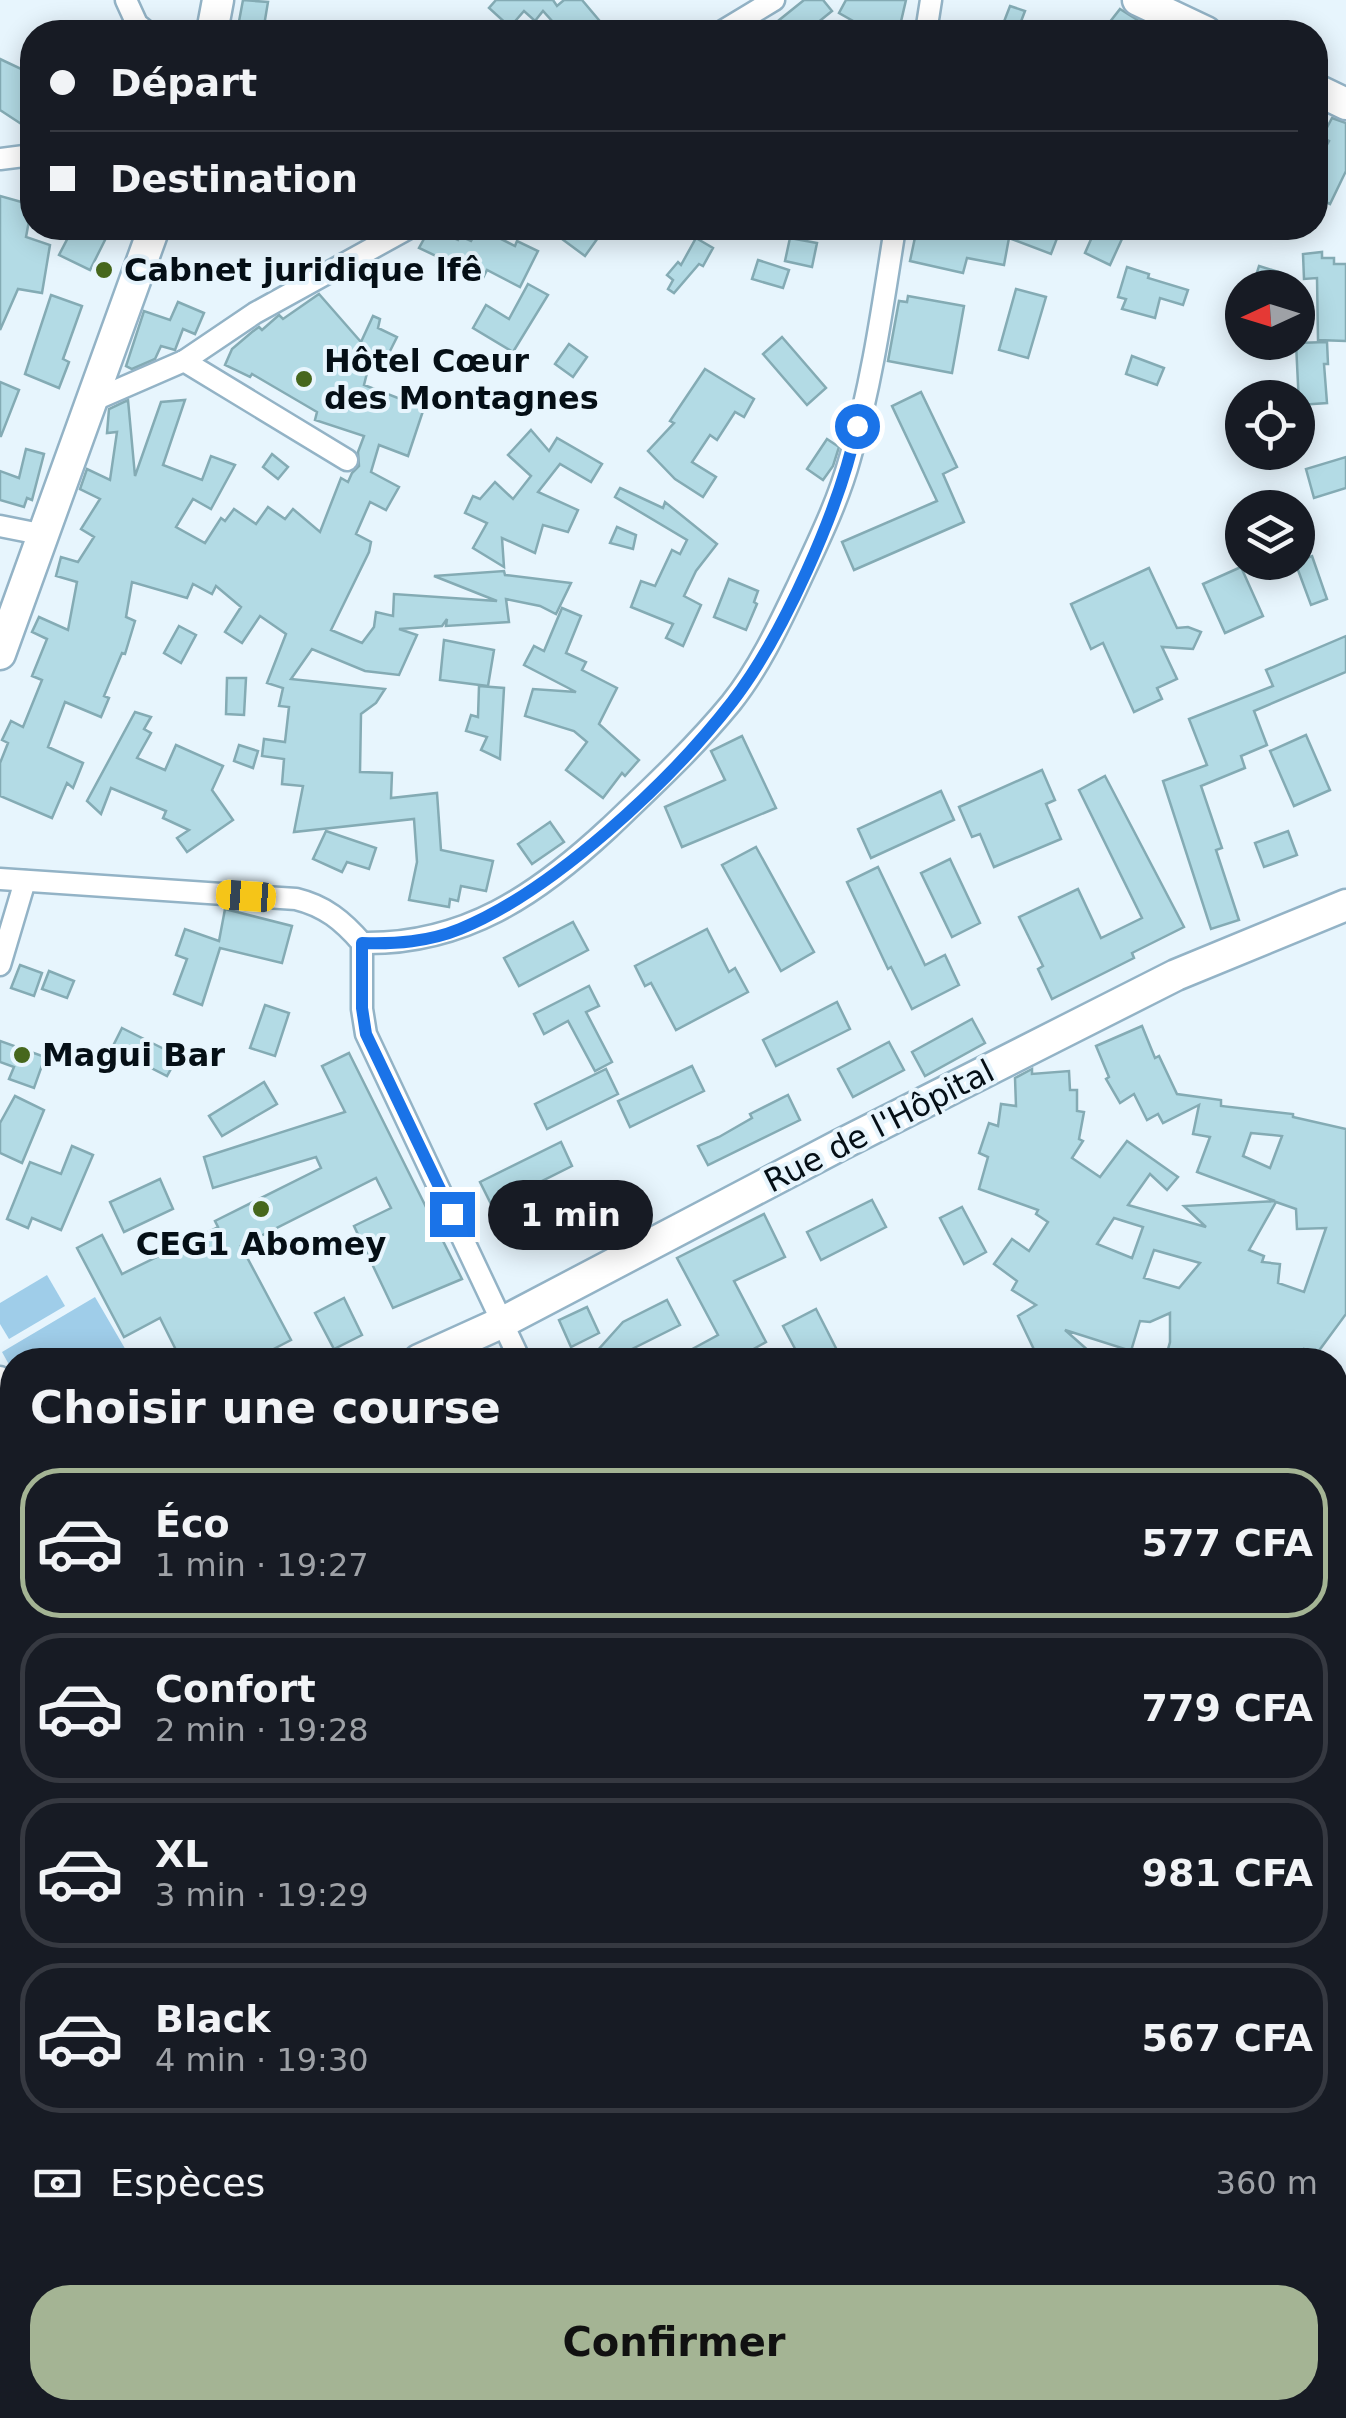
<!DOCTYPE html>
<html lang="fr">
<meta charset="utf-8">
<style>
body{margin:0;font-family:"DejaVu Sans",sans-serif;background:#20242c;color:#f1f3f6;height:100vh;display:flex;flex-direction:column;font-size:38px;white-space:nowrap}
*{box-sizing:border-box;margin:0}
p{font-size:32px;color:#9ea1a6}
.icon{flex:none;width:55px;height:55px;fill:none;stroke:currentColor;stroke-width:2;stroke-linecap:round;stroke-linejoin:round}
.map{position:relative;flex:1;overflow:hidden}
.side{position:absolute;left:0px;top:1348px;width:1348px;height:1072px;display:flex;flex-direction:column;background:#171b24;border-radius:40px 40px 0 0;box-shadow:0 5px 25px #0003}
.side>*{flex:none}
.guide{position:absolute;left:20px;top:20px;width:1308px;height:220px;border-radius:40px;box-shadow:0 5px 25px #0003;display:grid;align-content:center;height:220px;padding:0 30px;background:#171b24}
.needle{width:65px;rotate:266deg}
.buttons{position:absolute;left:1225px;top:270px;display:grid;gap:20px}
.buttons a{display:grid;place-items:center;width:90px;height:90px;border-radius:50%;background:#171b24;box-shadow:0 5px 25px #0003;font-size:50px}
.end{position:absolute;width:45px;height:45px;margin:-22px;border:12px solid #1a73e8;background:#fff;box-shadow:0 0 0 5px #fff}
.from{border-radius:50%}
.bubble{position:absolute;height:70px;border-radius:35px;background:#171b24;box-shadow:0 5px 25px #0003;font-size:32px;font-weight:700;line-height:70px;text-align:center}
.car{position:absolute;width:30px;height:60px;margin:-30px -15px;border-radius:12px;box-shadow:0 0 8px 2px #0007;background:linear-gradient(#f5c518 24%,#345 0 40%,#f5c518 0 76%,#345 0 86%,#f5c518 0)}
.guide b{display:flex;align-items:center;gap:35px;height:95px;font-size:38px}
.guide b+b{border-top:2px solid #363941}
.guide i{width:25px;height:25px;background:#f1f3f6}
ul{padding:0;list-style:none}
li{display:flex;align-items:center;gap:30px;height:150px;margin:0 20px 15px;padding:0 10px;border:5px solid #363941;border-radius:40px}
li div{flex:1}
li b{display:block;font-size:38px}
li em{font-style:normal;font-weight:700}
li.active{border-color:#a4b494}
li>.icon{width:90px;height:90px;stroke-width:1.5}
h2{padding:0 30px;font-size:45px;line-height:120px}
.pay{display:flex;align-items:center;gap:25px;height:110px;padding:0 30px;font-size:38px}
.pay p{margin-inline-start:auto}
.primary-button{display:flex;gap:20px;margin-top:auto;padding:20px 30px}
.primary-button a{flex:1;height:115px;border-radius:40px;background:#a4b494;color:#111;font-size:40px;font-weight:700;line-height:115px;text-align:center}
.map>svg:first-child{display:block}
.green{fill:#9fcde9}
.building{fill:#b3dbe5;stroke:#84abb4;stroke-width:2.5;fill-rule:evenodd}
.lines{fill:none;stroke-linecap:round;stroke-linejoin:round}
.street-casing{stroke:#93b3c6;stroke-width:25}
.secondary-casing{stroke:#93b3c6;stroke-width:35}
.street{stroke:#fff;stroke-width:20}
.secondary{stroke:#fff;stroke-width:30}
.route{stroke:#1a73e8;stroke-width:12}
.poi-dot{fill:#46671d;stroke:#e7f5fd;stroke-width:4}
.labels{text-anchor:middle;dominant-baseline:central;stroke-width:8;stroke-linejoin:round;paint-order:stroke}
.poi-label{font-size:32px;font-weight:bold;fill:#050f16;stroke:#e7f5fd;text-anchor:start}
.street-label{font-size:32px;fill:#050f16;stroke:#e7f5fd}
</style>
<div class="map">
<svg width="1346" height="2418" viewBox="0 0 1346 2418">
<rect width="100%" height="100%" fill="#e7f5fd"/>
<g class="green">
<polygon points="47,1275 65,1306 9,1339 0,1324 0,1303"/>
<polygon points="95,1297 127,1352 113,1360 12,1360 12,1370 2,1352"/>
<polygon points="0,2056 12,2060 12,2276 0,2276"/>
</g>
<g class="building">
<polygon points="243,0 268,2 263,32 237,32"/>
<polygon points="496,0 553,0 557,6 564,0 582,0 609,32 562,32 543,11 535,21 524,11 510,27 489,8"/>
<polygon points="804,0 823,0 832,11 806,32 788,32 778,21"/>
<polygon points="846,0 906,0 899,30 855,22 839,13"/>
<polygon points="1010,6 1025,11 1017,32 1000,32"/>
<polygon points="1120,9 1139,21 1154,32 1102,32"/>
<polygon points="0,59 32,74 32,131 0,110"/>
<polygon points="1332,118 1346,123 1346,171 1330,204 1315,197 1315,167 1329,141 1322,137"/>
<polygon points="0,196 32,205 26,237 50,245 42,293 18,289 0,330"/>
<polygon points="73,228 111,228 90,270 59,255"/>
<polygon points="430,228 458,240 460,236 471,241 479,228 515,246 517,241 538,251 520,287 487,270 483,278 419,248"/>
<polygon points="570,228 605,228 585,256 562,239"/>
<polygon points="917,228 1061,228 1051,254 1009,238 1004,265 967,258 963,273 910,261"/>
<polygon points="1096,228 1127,228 1110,265 1085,253"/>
<polygon points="696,238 713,248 703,266 699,264 674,293 668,289 673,280 667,275 678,262 681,265"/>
<polygon points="790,238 817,243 812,267 785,261"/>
<polygon points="1322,252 1322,258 1334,258 1334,264 1346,264 1346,341 1318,340 1317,278 1304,279 1303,254"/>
<polygon points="758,260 789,270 783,288 752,279"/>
<polygon points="1259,266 1282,273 1278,288 1254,282"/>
<polygon points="1127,267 1149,274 1148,278 1188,290 1183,305 1160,298 1155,318 1122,309 1126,299 1118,297"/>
<polygon points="528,284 548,295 513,352 473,328 486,305 509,319"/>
<polygon points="1016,289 1046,297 1028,358 999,350"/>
<polygon points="319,294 361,342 373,316 380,319 378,328 397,337 386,359 372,353 364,385 424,408 408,456 379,445 371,472 399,487 386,510 370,502 356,534 371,542 369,552 331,630 362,643 374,627 376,612 393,616 394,594 497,601 434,576 504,571 505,575 571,583 556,614 540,606 506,599 509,622 446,626 447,619 442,626 399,629 417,635 399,675 365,671 312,649 291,679 385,689 376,703 361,714 360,772 392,773 391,798 437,793 441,850 493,861 486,891 461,886 458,901 450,899 449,907 409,900 417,862 414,819 294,832 303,786 282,784 284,759 262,756 264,739 285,742 289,707 279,706 283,688 267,683 286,634 260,616 242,643 225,632 241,607 216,586 212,594 193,584 187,598 132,582 126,617 135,621 125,654 122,653 104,696 109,698 101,717 65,702 48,747 83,763 73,788 67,783 52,818 0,796 0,763 8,743 2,740 11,721 23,727 42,680 32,676 47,639 32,632 39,617 68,630 77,582 56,576 61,557 78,562 94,537 81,529 100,499 80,489 87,469 110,480 117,432 107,433 109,409 128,400 135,476 161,402 185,400 163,465 202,480 211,456 235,465 211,509 193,499 176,527 205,543 221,518 225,521 234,509 256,524 268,507 285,519 293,509 320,532 341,478 348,482 352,473 359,466 358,452 364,436 315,420 317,412 252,374 250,377 225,365 232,349 252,332 259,327 262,330 279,315 283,319"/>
<polygon points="51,295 82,306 63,359 69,362 59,388 25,374"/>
<polygon points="908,296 964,306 952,373 888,361 899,301 907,302"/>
<polygon points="178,302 204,313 195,334 183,329 175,350 161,346 155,359 132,369 126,366 144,311 170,320"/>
<polygon points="782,337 826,388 807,405 763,354"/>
<polygon points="1327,342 1328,364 1324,364 1327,403 1299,405 1296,343"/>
<polygon points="569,344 587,357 573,377 555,364"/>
<polygon points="1132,356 1164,368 1157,385 1126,374"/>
<polygon points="705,369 754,399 744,417 735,412 717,440 710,435 692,462 716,477 703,497 675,479 648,451 674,423 670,421"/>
<polygon points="0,382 19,390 1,436 0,436"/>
<polygon points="921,392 957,467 943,474 964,522 854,570 842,542 937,501 892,406"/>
<polygon points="531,430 549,451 557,438 602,464 591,482 560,464 538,492 578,510 568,532 543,525 535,553 502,538 504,567 473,548 487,523 465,513 473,496 480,499 495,482 513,499 531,476 508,455"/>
<polygon points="827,439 839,447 833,466 823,480 807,469"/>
<polygon points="26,449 44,454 32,500 27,498 24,507 0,500 0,471 19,478"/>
<polygon points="272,454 288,467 278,479 263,467"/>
<polygon points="1346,457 1346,488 1314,498 1306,469"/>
<polygon points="620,488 663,508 665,502 717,544 696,571 684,596 701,605 683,646 666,638 673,624 631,607 641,581 655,586 672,550 680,554 687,540 615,497"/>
<polygon points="617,527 636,535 633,549 610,543"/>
<polygon points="1312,556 1327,599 1311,605 1295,562"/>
<polygon points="1241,567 1263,616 1225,633 1203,584"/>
<polygon points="1149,568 1177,628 1188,627 1201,632 1193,649 1162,647 1177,679 1157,688 1162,699 1134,712 1103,643 1091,649 1071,604"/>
<polygon points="729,579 758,591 754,602 757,604 746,630 714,617"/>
<polygon points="562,608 581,616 566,653 586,662 582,670 617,688 599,724 639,760 625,776 622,773 603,798 566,770 587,742 574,731 525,716 533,689 576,692 524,665 534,646 544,651"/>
<polygon points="179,626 196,635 181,663 164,653"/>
<polygon points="1346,636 1346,672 1254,711 1267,745 1241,756 1245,768 1201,786 1222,848 1216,850 1239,920 1211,929 1163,781 1207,765 1189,719 1273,686 1266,670"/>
<polygon points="444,640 494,650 488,686 440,680"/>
<polygon points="227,678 246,678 244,715 226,714"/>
<polygon points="479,686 504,688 500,759 481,750 487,737 466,731 471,715 478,717"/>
<polygon points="135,712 151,717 144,729 151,733 137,758 165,770 176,745 223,766 212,790 233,820 187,852 177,838 189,830 163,818 166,811 111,788 101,814 87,801"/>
<polygon points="1306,735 1330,790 1294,806 1270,751"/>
<polygon points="742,736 776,808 682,847 665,807 725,780 711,751"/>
<polygon points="239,745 258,751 253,768 234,761"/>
<polygon points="1042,770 1055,800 1046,804 1061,839 994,867 980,834 972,837 959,807"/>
<polygon points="1105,776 1184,927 1132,953 1134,958 1052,999 1038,969 1043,966 1019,917 1078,889 1101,938 1142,918 1079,790"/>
<polygon points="941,791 954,820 871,858 858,829"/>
<polygon points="550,822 564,842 532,864 518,844"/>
<polygon points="326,831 376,848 369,869 347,862 342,872 313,859"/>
<polygon points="1288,831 1297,855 1264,867 1255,843"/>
<polygon points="756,847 814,952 781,971 722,865"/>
<polygon points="950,859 980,923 952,937 921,873"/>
<polygon points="878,867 925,965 945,955 959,985 912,1009 891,967 888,969 847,882"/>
<polygon points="225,909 292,926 282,963 220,948 202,1005 174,994 187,959 176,955 185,929 219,941"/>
<polygon points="573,922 588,950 519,986 504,958"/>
<polygon points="707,929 729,972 735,968 748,992 676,1030 651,983 645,986 635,966"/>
<polygon points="20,965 42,973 34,996 11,988"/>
<polygon points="49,971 74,981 67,998 42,989"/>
<polygon points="589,986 599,1006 586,1012 612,1062 595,1071 568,1021 544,1034 534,1014"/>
<polygon points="837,1002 850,1029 776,1066 763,1040"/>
<polygon points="265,1005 289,1013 275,1056 250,1048"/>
<polygon points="972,1019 985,1043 925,1076 912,1052"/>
<path d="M1142,1026L1155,1058L1159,1056L1177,1094L1221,1100V1106L1293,1114V1117L1346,1129V1314L1315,1356L1304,1349L1297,1360H1236L1204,1356L1203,1360H1165L1170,1342V1313L1150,1322L1140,1321L1131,1351L1065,1330L1099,1360H1039L1018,1316L1036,1305L1012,1290L1017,1281L994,1264L1012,1239L1029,1251L1048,1222L1036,1214L1038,1210L979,1189L988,1157L979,1153L989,1123L998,1126L1001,1104L1016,1106L1015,1078L1032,1069V1074L1069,1071L1070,1090H1077V1111L1084,1112L1079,1139L1083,1141L1072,1158L1100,1177L1127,1141L1178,1177L1167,1190L1150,1174L1128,1205L1206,1227L1184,1206L1275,1201L1197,1172L1210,1137L1193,1134L1199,1105L1163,1123L1158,1114L1147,1120L1134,1094L1120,1103L1106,1079L1109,1077L1096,1046ZM1251,1133L1282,1136L1270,1168L1243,1156ZM1276,1202L1296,1209L1297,1229L1326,1228L1304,1292L1278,1283L1280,1264L1262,1262L1264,1256L1249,1250ZM1114,1218L1143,1227L1132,1258L1097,1244ZM1154,1250L1200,1263L1179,1288L1144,1278Z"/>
<polygon points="122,1028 178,1056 167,1076 112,1048"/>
<polygon points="0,1041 45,1057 34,1088 9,1079 14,1067 0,1062"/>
<polygon points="889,1042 904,1070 853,1097 838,1069"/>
<polygon points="349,1053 462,1279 393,1308 354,1226 391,1208 376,1178 241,1246 291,1340 262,1355 264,1360 181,1360 160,1318 124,1337 77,1248 102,1235 122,1274 218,1227 215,1221 321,1168 316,1157 213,1188 204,1157 345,1112 322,1066"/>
<polygon points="692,1066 704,1091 630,1127 618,1101"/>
<polygon points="606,1069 618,1094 547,1129 535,1104"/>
<polygon points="264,1082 277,1104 222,1136 209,1116"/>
<polygon points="788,1095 800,1120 708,1165 698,1146 719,1137 752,1118 750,1114"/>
<polygon points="15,1096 44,1110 22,1163 0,1153 0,1123"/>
<polygon points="561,1142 572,1166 492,1206 480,1182"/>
<polygon points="72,1146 93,1155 61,1230 32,1218 28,1228 7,1219 30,1162 61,1174"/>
<polygon points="160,1179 173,1209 124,1232 110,1202"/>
<polygon points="872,1200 886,1227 821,1260 807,1232"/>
<polygon points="962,1207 986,1252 964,1264 940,1218"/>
<polygon points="764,1214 785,1257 734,1281 766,1342 734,1360 728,1354 716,1360 672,1360 718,1335 677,1258"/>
<polygon points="344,1298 362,1335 334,1349 315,1313"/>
<polygon points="667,1300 680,1325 610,1360 589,1360 623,1322"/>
<polygon points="587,1307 599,1333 571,1347 559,1320"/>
<polygon points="816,1309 842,1360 801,1360 783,1326"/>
</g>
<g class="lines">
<defs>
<g id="street">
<polyline points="126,0 137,24 147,32"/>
<polyline points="721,32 774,0"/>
<polyline points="926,32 931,0"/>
<polyline points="0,159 32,155"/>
<polyline points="184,361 347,460"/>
<polyline points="92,401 184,361 255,313 409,228"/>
<polyline points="0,526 45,535"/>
<path d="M0,879L296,899C325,906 343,921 362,943V1009L366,1034L520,1360"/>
<path d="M362,943C464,945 537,895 609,828C651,788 694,748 731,703C759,668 779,625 798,585C817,544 838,502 850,458C872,384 883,304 895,228"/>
<polyline points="0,965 25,881"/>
<polyline points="0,1377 12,1402"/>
<polyline points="1335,1649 1346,1651"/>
<polyline points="0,1839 12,1808"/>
<polyline points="1335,2008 1346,2005"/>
<polyline points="0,2300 12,2301"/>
<polyline points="122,2418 128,2408"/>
<polyline points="671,2418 673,2408"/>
<polyline points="1022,2418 1027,2408"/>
</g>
<g id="secondary">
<polyline points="1138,0 1206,32"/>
<polyline points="212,32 218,0"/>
<polyline points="1315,89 1346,104"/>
<polyline points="0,654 154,228"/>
<polyline points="419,1360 503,1322 840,1145 1176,975 1346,905"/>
<polyline points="0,1555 12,1548"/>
</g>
</defs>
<use href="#street" class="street-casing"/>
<use href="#secondary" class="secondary-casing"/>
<use href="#street" class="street"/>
<use href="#secondary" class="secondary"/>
</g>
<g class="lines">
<path class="route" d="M452,1214L366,1034L362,1008V943C396,944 428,942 460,929C553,891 670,782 732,702C783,636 840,508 857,426"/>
</g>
<g class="poi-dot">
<circle cx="104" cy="270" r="10"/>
<circle cx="304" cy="379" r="10"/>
<circle cx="22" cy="1055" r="10"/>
<circle cx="261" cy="1209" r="10"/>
</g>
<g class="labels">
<g class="poi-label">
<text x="124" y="270">Cabnet juridique lfê</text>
<text x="324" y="361">Hôtel Cœur<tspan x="324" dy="37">des Montagnes</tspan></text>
<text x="42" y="1055">Magui Bar</text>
<text x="261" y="1244" text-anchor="middle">CEG1 Abomey</text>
</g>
<g class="street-label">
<text transform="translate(879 1126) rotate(-27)">Rue de l'Hôpital</text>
</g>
</g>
</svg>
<div class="buttons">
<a><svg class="needle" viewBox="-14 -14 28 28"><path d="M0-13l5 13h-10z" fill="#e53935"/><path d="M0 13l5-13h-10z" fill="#9ea1a6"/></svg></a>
<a><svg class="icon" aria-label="locate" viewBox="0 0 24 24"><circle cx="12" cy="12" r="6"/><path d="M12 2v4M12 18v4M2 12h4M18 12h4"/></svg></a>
<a><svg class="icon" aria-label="layers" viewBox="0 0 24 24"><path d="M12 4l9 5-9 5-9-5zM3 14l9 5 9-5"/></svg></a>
</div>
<i class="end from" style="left:857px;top:426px"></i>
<i class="end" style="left:452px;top:1214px"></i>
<div class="bubble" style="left:488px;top:1180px;width:165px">1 min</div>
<i class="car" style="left:246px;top:896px;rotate:274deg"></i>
<div class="guide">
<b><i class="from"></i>Départ</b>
<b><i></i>Destination</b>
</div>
<section class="side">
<h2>Choisir une course</h2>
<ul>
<li class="active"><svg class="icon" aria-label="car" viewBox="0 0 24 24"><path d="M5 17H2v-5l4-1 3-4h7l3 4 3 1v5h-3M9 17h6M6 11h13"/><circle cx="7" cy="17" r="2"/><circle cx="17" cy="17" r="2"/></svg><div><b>Éco</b><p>1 min · 19:27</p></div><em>577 CFA</em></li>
<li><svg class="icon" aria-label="car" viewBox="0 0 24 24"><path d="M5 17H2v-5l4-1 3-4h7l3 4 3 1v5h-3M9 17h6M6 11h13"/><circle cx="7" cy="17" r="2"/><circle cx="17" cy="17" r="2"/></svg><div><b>Confort</b><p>2 min · 19:28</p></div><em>779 CFA</em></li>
<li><svg class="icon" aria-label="car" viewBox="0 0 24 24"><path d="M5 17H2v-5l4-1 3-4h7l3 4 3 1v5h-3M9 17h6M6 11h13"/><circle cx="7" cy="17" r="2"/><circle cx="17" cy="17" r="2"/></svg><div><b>XL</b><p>3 min · 19:29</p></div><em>981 CFA</em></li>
<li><svg class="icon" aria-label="car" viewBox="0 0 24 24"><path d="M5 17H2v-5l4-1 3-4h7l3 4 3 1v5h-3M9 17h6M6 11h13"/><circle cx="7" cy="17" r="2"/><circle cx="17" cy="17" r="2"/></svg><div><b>Black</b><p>4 min · 19:30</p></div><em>567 CFA</em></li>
</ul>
<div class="pay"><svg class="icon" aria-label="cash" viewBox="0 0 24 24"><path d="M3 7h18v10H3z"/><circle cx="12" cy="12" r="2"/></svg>Espèces<p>360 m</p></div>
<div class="primary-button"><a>Confirmer</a></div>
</section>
</div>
